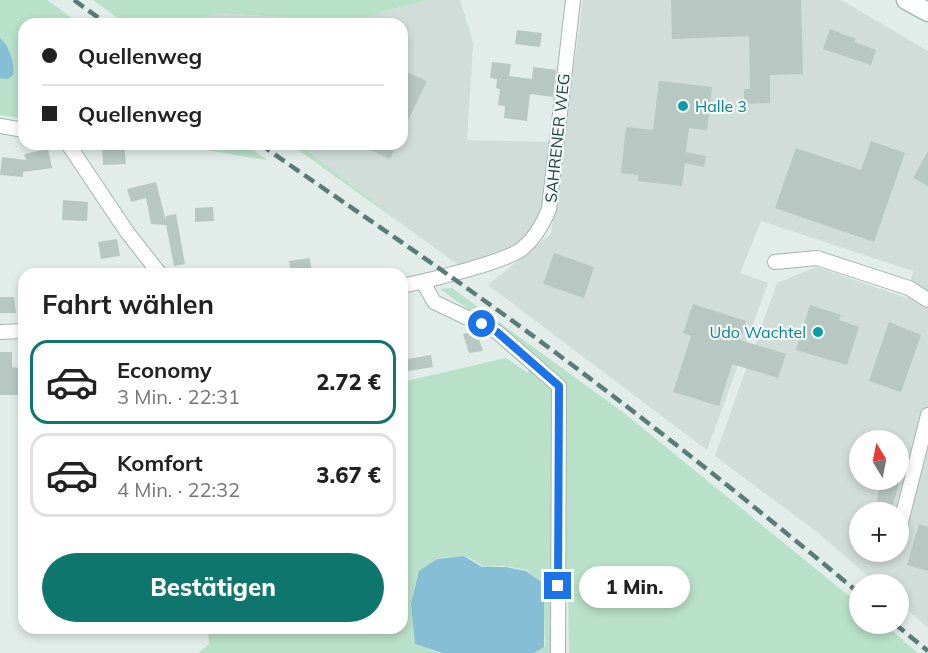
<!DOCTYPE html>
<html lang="de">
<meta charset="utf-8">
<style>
body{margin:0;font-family:Mulish,sans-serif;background:#f6f6f6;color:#222;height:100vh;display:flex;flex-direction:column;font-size:22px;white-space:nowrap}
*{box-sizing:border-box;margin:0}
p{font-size:20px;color:#767676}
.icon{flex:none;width:33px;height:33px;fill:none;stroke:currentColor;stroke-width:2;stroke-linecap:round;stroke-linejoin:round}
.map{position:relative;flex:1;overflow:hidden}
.panel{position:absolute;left:18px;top:268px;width:390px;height:366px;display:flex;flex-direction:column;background:#fff;border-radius:18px;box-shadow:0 3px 9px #0003}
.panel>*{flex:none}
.top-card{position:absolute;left:18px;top:18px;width:390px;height:132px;border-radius:18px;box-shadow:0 3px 9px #0003;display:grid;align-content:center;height:132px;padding:0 24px;background:#fff}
.needle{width:39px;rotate:350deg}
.fabs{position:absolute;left:849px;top:430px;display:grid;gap:12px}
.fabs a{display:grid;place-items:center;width:60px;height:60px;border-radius:50%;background:#fff;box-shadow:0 3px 9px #0003;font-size:30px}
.end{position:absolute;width:27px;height:27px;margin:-14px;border:8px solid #1a73e8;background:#fff;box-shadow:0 0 0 3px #fff}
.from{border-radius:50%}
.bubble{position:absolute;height:42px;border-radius:21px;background:#fff;box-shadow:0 3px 9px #0003;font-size:20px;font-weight:800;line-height:42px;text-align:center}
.top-card b{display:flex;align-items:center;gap:21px;height:57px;font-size:22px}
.top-card b+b{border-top:2px solid #e0e0e0}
.top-card i{width:15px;height:15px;background:#222}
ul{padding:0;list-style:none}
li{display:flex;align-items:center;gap:18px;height:84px;margin:0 12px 9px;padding:0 12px;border:3px solid #e0e0e0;border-radius:18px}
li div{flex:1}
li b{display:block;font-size:22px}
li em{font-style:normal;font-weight:800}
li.current{border-color:#0f766e}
li>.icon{width:54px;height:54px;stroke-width:1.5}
h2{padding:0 24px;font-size:27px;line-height:72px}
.primary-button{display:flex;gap:12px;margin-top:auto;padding:12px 24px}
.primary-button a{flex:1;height:69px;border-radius:36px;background:#0f766e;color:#fff;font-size:24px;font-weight:800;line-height:69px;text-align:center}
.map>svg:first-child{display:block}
.built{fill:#d0ddd9;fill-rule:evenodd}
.green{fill:#b9e0c9}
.water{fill:#86bfd5}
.building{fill:#b7c8c3}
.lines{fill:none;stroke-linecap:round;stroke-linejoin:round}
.street-casing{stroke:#a4b5b2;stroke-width:16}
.secondary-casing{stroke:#9fbab4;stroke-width:21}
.street{stroke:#fff;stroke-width:14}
.secondary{stroke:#fff;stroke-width:18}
.rail{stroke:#5b7b76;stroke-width:4.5;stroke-dasharray:12 6;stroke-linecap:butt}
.route{stroke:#1a73e8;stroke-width:8}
.culture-dot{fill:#0f9aa8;stroke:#f3f9f7;stroke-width:2}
.labels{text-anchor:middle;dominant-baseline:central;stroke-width:4.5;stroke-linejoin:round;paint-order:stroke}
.culture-label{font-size:16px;fill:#0d838f;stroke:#f3f9f7;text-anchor:start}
.street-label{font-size:16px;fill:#213f3b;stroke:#f3f9f7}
</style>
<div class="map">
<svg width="928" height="653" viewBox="0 0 928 653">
<rect width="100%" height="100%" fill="#e2edea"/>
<g class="built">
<polygon points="428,0 460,0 471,35 473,45 467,140 553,142 540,222 518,247 460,266 406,227 299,144 402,144 402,24 186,24 218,13 355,22 385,11"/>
<path d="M583,0H841L928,51V628L899,602L898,585H878L816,531L715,456L777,283L816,267L907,298L913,271L761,221L740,273L768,283L707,450L488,285L551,234ZM860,441H898V480H860ZM860,513H898V552H860Z"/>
</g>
<g class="green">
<polygon points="0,0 47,0 80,24 24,24 24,119 0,115"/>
<polygon points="93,0 428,0 385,11 355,22 218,13 186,24 126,24"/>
<polygon points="170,144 245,144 267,160"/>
<polygon points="290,144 299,144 406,227"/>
<polygon points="452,288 624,413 859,604 860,624 884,624 918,653 569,653 568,587 558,653 533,653 545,646 543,586 527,570 503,566 484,567 466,556 438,558 419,573 411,604 416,644 439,653 198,653 209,644 208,629 402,628 402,382 506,358 528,373 533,355 440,289"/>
</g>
<g class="water">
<path d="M0,38C9,45 15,64 13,75L8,79L0,78Z"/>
<polygon points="464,556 482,567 506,567 526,571 544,584 544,647 534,653 442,653 415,644 411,604 419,571 437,559"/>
</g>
<g class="building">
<polygon points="671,0 801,0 803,74 770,75 770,103 744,104 744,89 750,89 749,36 672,39"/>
<polygon points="830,29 856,39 854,42 876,50 871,65 823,49"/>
<polygon points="517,30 542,33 540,47 515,44"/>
<polygon points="492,62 511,64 509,76 532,79 533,67 556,70 553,97 530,94 527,121 504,118 505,106 498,105 500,89 496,88 497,79 490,78"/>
<polygon points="402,70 427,81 402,133"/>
<polygon points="659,81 712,87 707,130 689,128 686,152 706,156 704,167 685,163 682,186 638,181 638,175 621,173 626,127 653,130"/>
<polygon points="871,141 905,153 874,242 775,208 796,148 861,170"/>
<polygon points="124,144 126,164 103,165 102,145"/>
<polygon points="358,144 397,144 390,159"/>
<polygon points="48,149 52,168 23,172 23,177 0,175 2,157 26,160 24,154"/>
<polygon points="928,151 928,186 913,178"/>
<polygon points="156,182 166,221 166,216 176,214 185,264 174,266 166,225 151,224 146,198 131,202 127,189"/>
<polygon points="63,200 88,202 87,221 62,220"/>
<polygon points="213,207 214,221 195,222 195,208"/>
<polygon points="117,239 120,256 101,259 98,242"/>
<polygon points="554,253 594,267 584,298 543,284"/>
<polygon points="310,258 312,274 291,274 289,261"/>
<polygon points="0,297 14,297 16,313 0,313"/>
<polygon points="693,304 746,321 740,340 786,354 778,378 732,364 719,406 673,392 691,336 683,333"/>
<polygon points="810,305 841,315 839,320 859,327 847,365 796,350"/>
<polygon points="889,322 921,335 901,392 869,381"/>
<polygon points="474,331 477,333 483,351 469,353 463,334"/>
<polygon points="0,352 12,352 12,367 20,368 19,395 0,395"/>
<polygon points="431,355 433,367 402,372 402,360"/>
<polygon points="885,480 900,480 891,513 875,510 880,486 883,487"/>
<polygon points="919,524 928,527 928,571 907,565"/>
</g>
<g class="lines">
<defs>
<g id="street">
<polyline points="0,126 24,130"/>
<polyline points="68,144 127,232 160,274"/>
<polyline points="775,262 817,258 909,288 928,300"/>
<polyline points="423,282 434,302 497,332 559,386 558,653"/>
<path d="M402,286C426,281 507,262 523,248C536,237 543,224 549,209L573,0"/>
<polyline points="0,332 24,331"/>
<polyline points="898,534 928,415"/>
</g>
<polyline id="secondary" points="906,0 928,12"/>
</defs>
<use href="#street" class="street-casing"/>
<use href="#secondary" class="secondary-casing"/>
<use href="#street" class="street"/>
<use href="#secondary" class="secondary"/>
<g class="rail">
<polyline points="74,0 107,24"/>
<path d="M260,144C322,188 385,230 447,274C589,374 726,482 860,594"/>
<polyline points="895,624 928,651"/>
</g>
</g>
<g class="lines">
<polyline class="route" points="482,324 497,332 559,386 558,586"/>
</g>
<g class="culture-dot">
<circle cx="683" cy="106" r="6"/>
<circle cx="818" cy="332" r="6"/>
</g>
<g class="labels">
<g class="culture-label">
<text x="695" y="106">Halle 3</text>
<text x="806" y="332" text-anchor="end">Udo Wachtel</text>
</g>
<g class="street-label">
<text transform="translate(557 138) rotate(-84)">SAHRENER WEG</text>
</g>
</g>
</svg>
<div class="fabs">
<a><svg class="needle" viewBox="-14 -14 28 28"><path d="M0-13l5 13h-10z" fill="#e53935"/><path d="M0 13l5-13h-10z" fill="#767676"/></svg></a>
<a>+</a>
<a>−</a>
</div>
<i class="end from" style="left:482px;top:324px"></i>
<i class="end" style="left:558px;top:586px"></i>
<div class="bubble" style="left:579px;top:566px;width:111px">1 Min.</div>
<div class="top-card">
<b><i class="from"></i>Quellenweg</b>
<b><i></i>Quellenweg</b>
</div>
<section class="panel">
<h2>Fahrt wählen</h2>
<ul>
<li class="current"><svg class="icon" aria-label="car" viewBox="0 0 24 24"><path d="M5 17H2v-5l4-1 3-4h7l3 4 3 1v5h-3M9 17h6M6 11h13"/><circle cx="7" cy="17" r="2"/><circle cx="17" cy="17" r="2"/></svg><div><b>Economy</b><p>3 Min. · 22:31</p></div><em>2.72 €</em></li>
<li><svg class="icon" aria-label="car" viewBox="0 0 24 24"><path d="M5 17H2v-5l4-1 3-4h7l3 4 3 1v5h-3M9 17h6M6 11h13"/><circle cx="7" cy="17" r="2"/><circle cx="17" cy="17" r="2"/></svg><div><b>Komfort</b><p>4 Min. · 22:32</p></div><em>3.67 €</em></li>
</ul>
<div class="primary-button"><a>Bestätigen</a></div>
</section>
</div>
